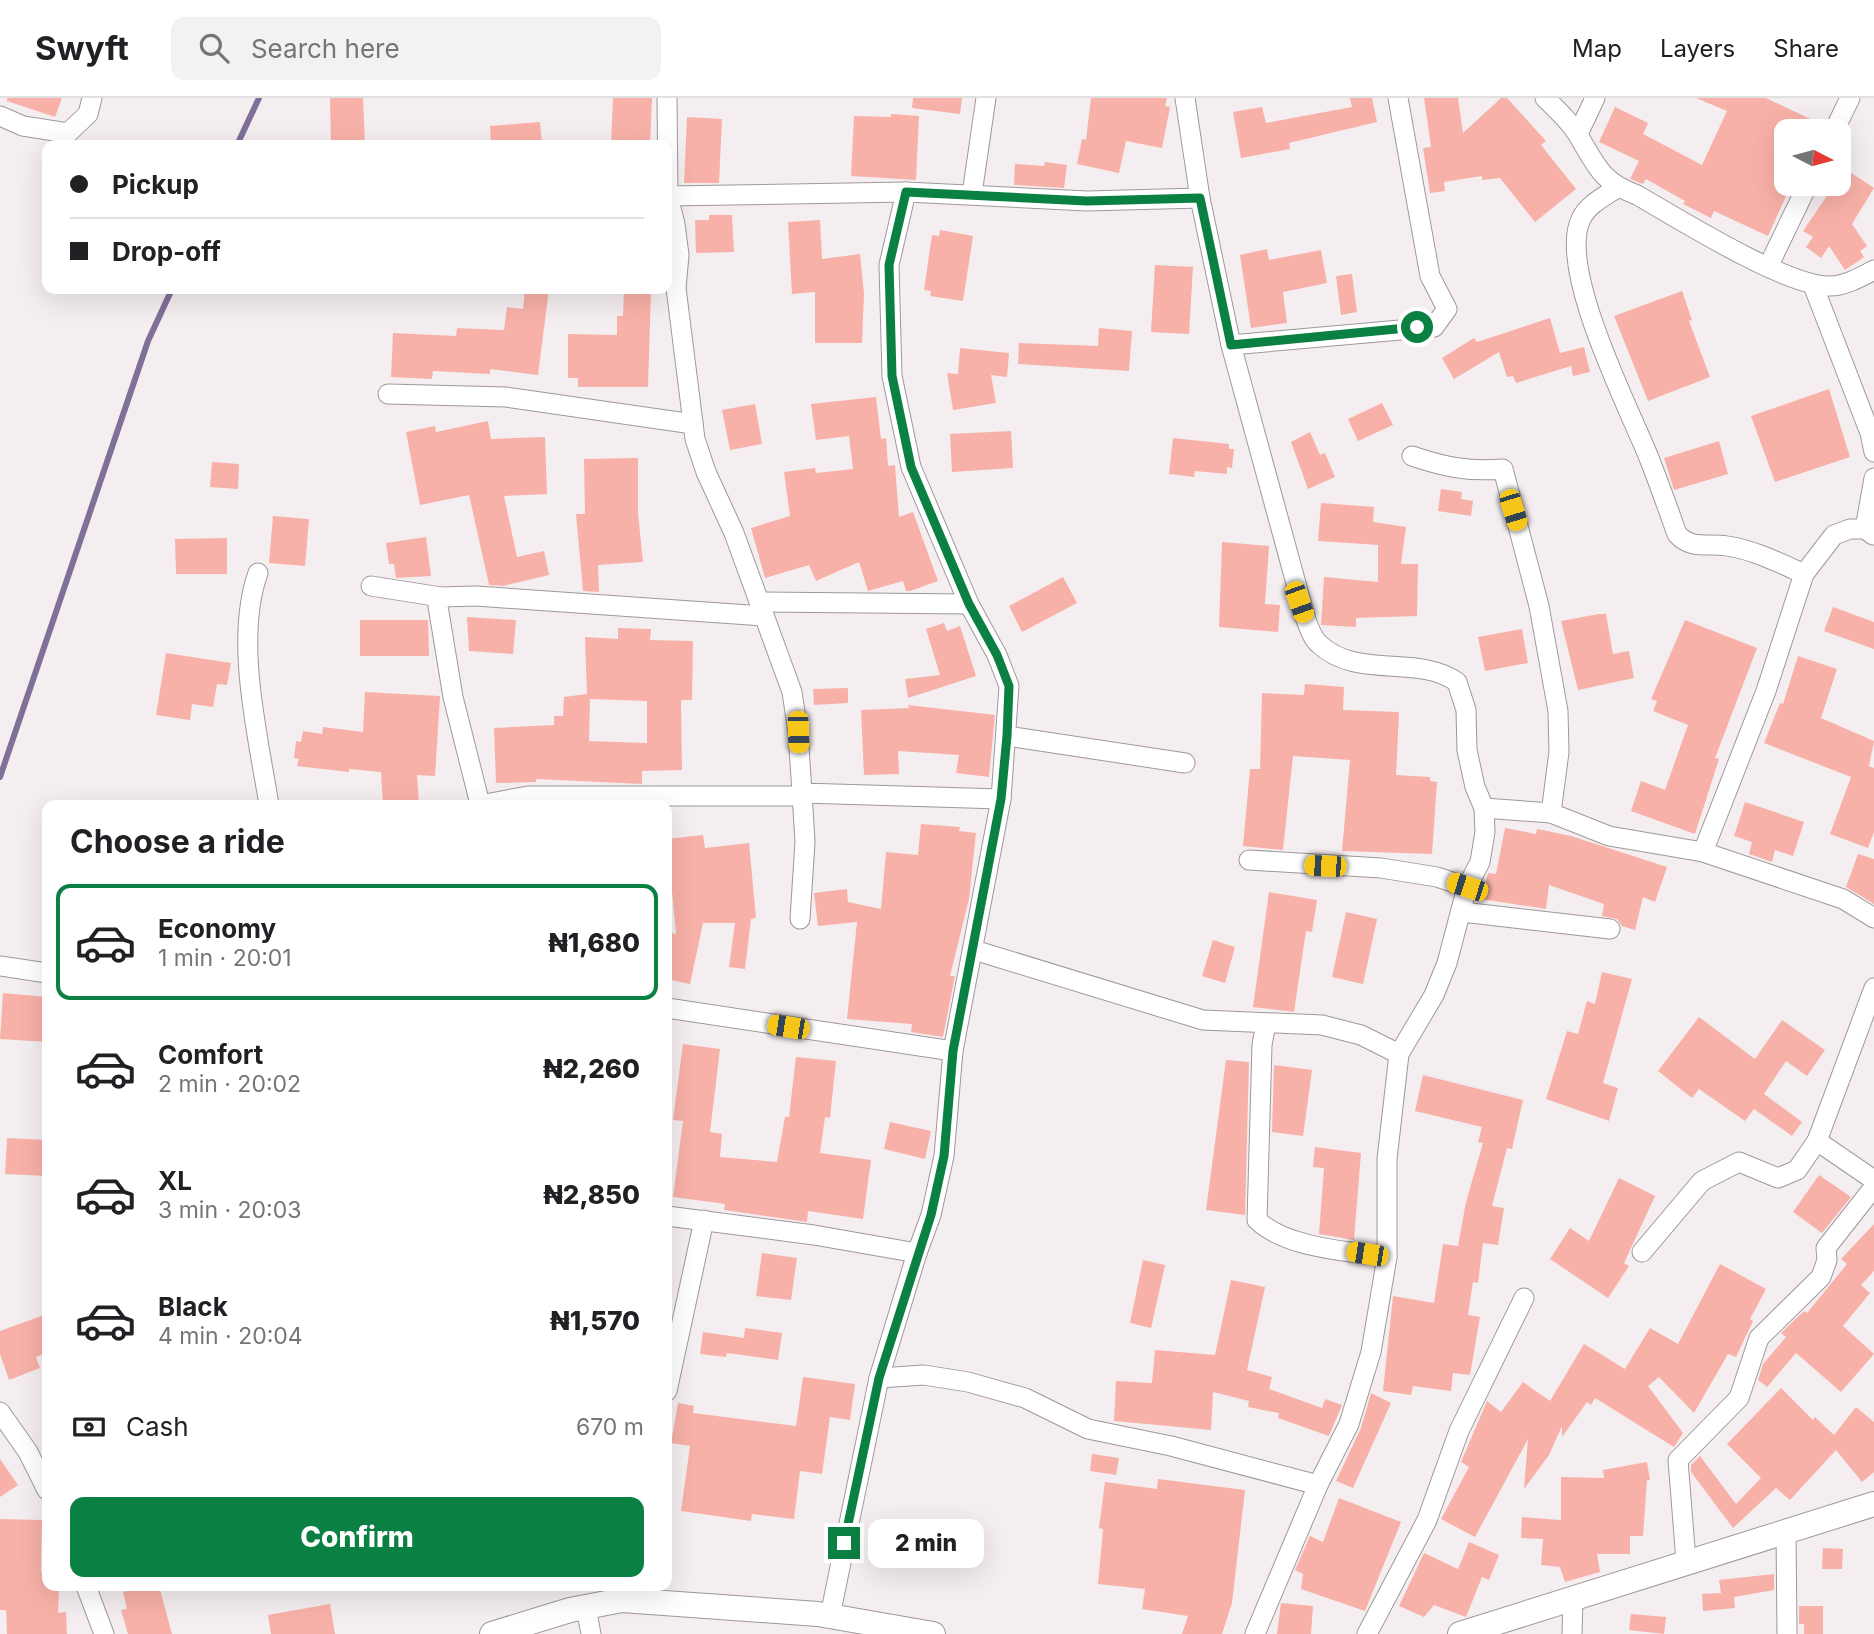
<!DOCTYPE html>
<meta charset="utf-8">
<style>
body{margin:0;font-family:Inter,sans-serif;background:#f2f2f2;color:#202124;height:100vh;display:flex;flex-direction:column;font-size:26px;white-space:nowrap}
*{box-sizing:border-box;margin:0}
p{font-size:23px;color:#757577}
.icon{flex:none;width:38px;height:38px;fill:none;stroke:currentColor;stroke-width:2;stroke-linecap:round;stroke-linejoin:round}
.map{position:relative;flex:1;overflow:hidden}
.panel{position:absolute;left:42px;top:702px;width:630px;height:791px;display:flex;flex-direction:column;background:#fff;border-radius:14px;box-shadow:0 7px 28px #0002}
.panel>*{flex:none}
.banner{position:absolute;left:42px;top:42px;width:630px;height:154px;border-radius:14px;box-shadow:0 7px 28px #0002;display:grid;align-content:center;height:154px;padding:0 28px;background:#fff}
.needle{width:46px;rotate:96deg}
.fabs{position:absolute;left:1774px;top:21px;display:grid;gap:14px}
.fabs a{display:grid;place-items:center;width:77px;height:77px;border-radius:14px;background:#fff;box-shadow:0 7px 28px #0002;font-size:35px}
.end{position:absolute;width:32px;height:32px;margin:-16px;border:9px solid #0b8043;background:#fff;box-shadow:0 0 0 4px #fff}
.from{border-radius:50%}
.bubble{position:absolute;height:49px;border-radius:14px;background:#fff;box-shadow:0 7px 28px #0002;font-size:23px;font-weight:800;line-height:49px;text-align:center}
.car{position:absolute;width:21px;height:42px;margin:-21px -10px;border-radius:9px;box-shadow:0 0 5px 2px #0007;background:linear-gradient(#f5c518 24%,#345 0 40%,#f5c518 0 76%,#345 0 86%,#f5c518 0)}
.banner b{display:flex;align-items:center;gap:24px;height:66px;font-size:26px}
.banner b+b{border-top:2px solid #e0e0e0}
.banner i{width:18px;height:18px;background:#202124}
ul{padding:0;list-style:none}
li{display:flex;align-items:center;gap:21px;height:116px;margin:0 14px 10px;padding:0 14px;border:4px solid transparent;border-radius:14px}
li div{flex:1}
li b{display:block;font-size:26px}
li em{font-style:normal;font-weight:800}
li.active{border-color:#0b8043}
li>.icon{width:63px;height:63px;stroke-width:1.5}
h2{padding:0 28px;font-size:32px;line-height:84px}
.pay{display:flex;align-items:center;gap:18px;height:77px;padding:0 28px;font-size:26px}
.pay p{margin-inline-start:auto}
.action{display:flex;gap:14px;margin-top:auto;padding:14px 28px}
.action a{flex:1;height:80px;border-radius:14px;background:#0b8043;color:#fff;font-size:28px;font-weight:800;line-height:80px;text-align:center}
header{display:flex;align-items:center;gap:42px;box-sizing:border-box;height:98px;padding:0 35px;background:#fff;border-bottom:2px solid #e0e0e0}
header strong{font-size:33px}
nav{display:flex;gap:38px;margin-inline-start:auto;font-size:24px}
.search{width:490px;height:63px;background:#f2f2f2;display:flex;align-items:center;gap:18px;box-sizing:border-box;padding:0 24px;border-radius:14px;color:#757577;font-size:26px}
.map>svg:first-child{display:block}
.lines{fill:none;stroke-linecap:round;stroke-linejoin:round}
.stream{stroke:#7f7098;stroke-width:6}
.building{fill:#f8b1a8;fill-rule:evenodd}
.minor-casing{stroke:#9f989a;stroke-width:21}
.tertiary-casing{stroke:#9f989a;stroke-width:26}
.minor{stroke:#fff;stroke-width:19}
.tertiary{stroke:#fff;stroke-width:24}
.route{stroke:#0b8043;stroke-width:9}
</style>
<header>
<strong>Swyft</strong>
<div class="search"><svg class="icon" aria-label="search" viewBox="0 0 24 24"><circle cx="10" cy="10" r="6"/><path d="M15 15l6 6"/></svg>Search here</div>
<nav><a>Map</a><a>Layers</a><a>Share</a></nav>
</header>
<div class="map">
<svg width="1874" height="1536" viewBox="0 0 1874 1536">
<rect width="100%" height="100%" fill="#f5eef0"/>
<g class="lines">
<g class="stream">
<polyline points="237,47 259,0"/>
<polyline points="0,679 148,243 172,191"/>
</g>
</g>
<g class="building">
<polygon points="7,0 62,0 55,19 7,3"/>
<polygon points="330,0 363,0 365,47 331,47"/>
<polygon points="613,0 652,0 650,47 611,47"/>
<polygon points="913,0 962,0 960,16 912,10"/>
<polygon points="1091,0 1167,0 1165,8 1170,9 1162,50 1126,43 1119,75 1077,66 1082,41 1086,42"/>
<polygon points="1350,0 1372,0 1377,24 1289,45 1290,51 1241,60 1233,14 1262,9 1266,25 1352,9"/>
<polygon points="1424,0 1458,0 1463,35 1501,0 1507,0 1546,43 1541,47 1576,91 1535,124 1500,80 1482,82 1482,78 1444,84 1445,93 1430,95 1423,50 1431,49"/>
<polygon points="1696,0 1766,0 1823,27 1822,33 1787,33 1787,96 1768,138 1714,113 1711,120 1683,106 1685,103 1646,81 1643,86 1630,81 1639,63 1599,44 1615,9 1648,25 1643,36 1702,67 1727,13"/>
<polygon points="891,16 919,18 916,82 851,78 854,18 891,19"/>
<polygon points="687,19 722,21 719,85 684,85"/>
<polygon points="540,24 542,47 491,47 490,28"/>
<polygon points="1045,64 1067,67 1064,90 1014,87 1015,66 1044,68"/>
<polygon points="1845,71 1874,90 1852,126 1867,148 1860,153 1864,159 1845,172 1829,148 1821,160 1806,149 1813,139 1803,133 1835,86 1839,86"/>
<polygon points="709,117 732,117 734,154 696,155 695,122 709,122"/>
<polygon points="820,122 822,161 860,156 864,195 862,245 815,245 815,194 792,196 788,124"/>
<polygon points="940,132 973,138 963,203 930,198 931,193 924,192 932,137 939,138"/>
<polygon points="1267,151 1269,162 1321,152 1327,185 1283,194 1287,225 1251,230 1240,157"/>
<polygon points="1155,167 1193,169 1189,236 1151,234"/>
<polygon points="1352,176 1357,214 1341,217 1336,178"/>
<polygon points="525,191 549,191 538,277 490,271 490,276 433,273 432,281 391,279 393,235 456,238 457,230 504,232 507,209 523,211"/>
<polygon points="624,191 651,191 648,289 578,289 578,280 568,280 568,236 617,237 617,218 623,218"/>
<polygon points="1682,193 1692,222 1689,223 1710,279 1648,303 1614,218"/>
<polygon points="1550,220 1560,255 1584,249 1590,274 1573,278 1571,268 1516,285 1513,278 1507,279 1499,254 1454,281 1442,260 1474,240 1477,244"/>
<polygon points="1099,230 1132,233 1129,273 1018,266 1019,245 1098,248"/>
<polygon points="960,250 1009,255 1007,279 991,277 996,305 953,312 947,275 958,276"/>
<polygon points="1829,291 1850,359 1775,384 1751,318"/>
<polygon points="876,299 881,341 886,340 888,368 895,367 899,419 913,414 938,483 910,493 906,493 903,483 868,493 859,464 816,483 809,467 765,480 751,430 790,418 784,374 815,370 816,375 853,371 849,338 816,342 811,306"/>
<polygon points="1382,305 1393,327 1358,343 1348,321"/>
<polygon points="755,306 762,346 730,352 722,312"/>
<polygon points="488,323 491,341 545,339 547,396 504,398 517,459 544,453 549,477 503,488 489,487 469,397 420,407 406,334 435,328 436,334"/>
<polygon points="1011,333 1013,370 952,374 950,336"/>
<polygon points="1310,334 1320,357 1325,355 1335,379 1308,391 1291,344"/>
<polygon points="1173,340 1229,346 1229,351 1234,351 1232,370 1227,369 1227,376 1195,373 1194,379 1169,376"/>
<polygon points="1719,343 1728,376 1674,392 1664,360"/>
<polygon points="638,360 638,415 643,464 598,467 599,494 583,493 576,416 585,416 584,361"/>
<polygon points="212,364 239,366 238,391 210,389"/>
<polygon points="1441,391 1462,394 1461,401 1473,403 1471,418 1438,413"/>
<polygon points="1321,405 1374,409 1373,424 1406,429 1401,466 1418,466 1417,518 1356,520 1356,529 1321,527 1324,479 1378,484 1378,447 1318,443"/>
<polygon points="273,418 309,421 305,468 269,465"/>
<polygon points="426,439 431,478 396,480 394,466 389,466 386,445"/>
<polygon points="227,440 227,476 176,476 175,441"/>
<polygon points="1222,444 1269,448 1265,506 1280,507 1278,534 1219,529"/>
<polygon points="1063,479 1077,505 1022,534 1009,508"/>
<polygon points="1833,509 1874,524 1874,551 1824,533"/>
<polygon points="1599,516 1606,516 1613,556 1629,553 1634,580 1578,592 1561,523"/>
<polygon points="467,519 516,522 513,556 469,553"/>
<polygon points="360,522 428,522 429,558 360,558"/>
<polygon points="1685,522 1757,550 1715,660 1719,661 1695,736 1631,713 1641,683 1665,692 1688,627 1653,613 1657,603 1651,601"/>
<polygon points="944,525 947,533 960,528 976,578 908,600 905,581 940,577 926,531"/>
<path d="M618,530L651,531L650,542L693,543L692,602H681L682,672L642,673V686L536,681V684L496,685L494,630L554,627V618H563L564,599L587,596L585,539L618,541ZM590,601L647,603V645L589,643Z"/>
<polygon points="1522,531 1528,565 1485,573 1478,539"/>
<polygon points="166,555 231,565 227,587 217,586 213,609 192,606 190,622 156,617"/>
<polygon points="1798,558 1837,571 1821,620 1874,643 1869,668 1874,670 1874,734 1868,750 1830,736 1851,679 1764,645 1780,605 1783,606"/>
<polygon points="1305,586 1344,589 1343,612 1399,614 1396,677 1430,679 1430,683 1437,684 1432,756 1342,753 1350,662 1293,658 1283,752 1243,748 1250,671 1260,671 1262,595 1304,597"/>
<polygon points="848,590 848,605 814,607 813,591"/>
<polygon points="365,594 440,598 435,678 417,677 419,707 383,707 381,674 349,671 349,674 297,668 299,661 294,660 296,643 301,644 303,633 322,636 323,629 363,634"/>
<polygon points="908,607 995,617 989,679 956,675 959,657 898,653 899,676 864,677 861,612 909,610"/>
<polygon points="1745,704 1804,724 1793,758 1775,752 1772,764 1749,756 1752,744 1734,738"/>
<polygon points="921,726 960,729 959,733 976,735 969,801 950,878 955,878 943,939 911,934 912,926 847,921 857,824 818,828 814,795 847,791 848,804 881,811 886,754 918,757"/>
<polygon points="1505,730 1536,736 1537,731 1571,738 1667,769 1655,804 1643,799 1635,832 1622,828 1617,821 1602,818 1604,806 1549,787 1546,811 1481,801 1488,775 1496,776"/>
<polygon points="703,737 705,750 749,745 756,820 751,821 745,871 729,869 735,825 703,825 690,886 667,881 667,834 676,836 667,741"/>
<polygon points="1858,756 1874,761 1874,806 1846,789"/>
<polygon points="1269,794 1317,802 1312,834 1306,833 1294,914 1253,909"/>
<polygon points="1346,814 1377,821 1363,886 1332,879"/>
<polygon points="1213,842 1235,849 1225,885 1202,878"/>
<polygon points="1602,874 1632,881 1603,985 1618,990 1609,1023 1546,1001 1567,933 1578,936 1587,903 1595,906"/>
<polygon points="3,895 47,899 47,944 0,941"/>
<polygon points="1699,919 1755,961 1782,922 1825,952 1807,978 1786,963 1764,996 1802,1024 1792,1038 1754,1011 1745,1023 1699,991 1692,1000 1658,973"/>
<polygon points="683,946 720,951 710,1034 722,1036 720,1059 777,1064 785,1019 789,1019 796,959 836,963 830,1020 825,1019 820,1055 871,1062 863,1121 808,1113 807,1124 724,1112 725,1106 673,1099 683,1023 673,1022"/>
<polygon points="1226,962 1249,964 1245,1117 1206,1112"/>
<polygon points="1274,967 1312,972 1303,1038 1272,1034"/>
<polygon points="1423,977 1523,1002 1512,1051 1507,1050 1492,1108 1504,1110 1498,1147 1483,1145 1478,1185 1473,1184 1468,1217 1480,1219 1470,1277 1453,1275 1451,1293 1413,1288 1411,1297 1383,1293 1393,1198 1434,1205 1443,1146 1458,1148 1466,1104 1483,1045 1478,1044 1482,1029 1415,1013"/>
<polygon points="890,1024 931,1033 925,1061 884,1051"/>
<polygon points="7,1040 47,1042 46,1078 5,1076"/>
<polygon points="1315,1049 1361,1055 1354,1142 1319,1136 1324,1070 1313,1069"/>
<polygon points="1819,1077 1851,1099 1822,1135 1793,1114"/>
<polygon points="1619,1080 1655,1098 1624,1165 1629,1168 1608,1200 1550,1161 1570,1130 1589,1143"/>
<polygon points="1874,1126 1874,1173 1861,1187 1870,1195 1843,1228 1874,1256 1841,1294 1796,1255 1767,1289 1758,1282 1763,1266 1786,1239 1781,1235 1804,1213 1807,1215 1847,1166 1841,1161"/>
<polygon points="762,1155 797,1160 791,1202 756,1198"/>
<polygon points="1143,1162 1165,1167 1151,1230 1130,1225"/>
<polygon points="1720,1166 1766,1191 1750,1221 1753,1223 1736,1259 1728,1256 1694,1315 1659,1279 1648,1288 1683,1335 1674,1349 1595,1300 1591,1307 1587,1304 1562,1339 1562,1328 1549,1357 1524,1391 1528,1341 1475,1439 1441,1421 1469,1369 1461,1364 1487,1303 1501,1314 1523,1284 1550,1303 1584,1246 1625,1271 1650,1230 1678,1246"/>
<polygon points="1231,1182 1265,1189 1247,1272 1272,1279 1269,1291 1322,1310 1325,1301 1342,1307 1329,1338 1278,1320 1279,1315 1248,1309 1249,1303 1213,1294 1211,1332 1114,1323 1116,1283 1152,1285 1155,1252 1215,1257"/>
<polygon points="44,1217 47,1226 47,1255 36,1259 40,1270 9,1282 0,1256 0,1233"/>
<polygon points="745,1230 782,1235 778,1262 727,1255 726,1259 700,1256 703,1234 744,1240"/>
<polygon points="803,1279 855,1286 850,1322 830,1319 822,1376 800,1373 794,1421 752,1416 751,1423 681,1413 690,1348 671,1345 678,1305 694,1308 693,1315 796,1328"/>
<polygon points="1781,1290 1813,1322 1815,1319 1834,1337 1856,1309 1874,1324 1874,1374 1862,1384 1836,1352 1790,1402 1776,1390 1733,1430 1691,1374 1691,1367 1700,1358 1736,1406 1761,1380 1727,1346"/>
<polygon points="1371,1295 1391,1305 1353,1390 1336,1383 1361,1330"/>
<polygon points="1092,1356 1119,1360 1116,1377 1090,1373"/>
<polygon points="0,1361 18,1387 0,1399"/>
<polygon points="1647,1364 1650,1382 1647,1382 1643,1438 1630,1438 1630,1456 1597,1456 1600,1474 1565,1484 1560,1469 1541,1467 1543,1441 1521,1440 1522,1419 1561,1422 1561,1379 1604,1380 1603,1372"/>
<polygon points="1158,1381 1245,1392 1232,1505 1222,1536 1182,1536 1188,1518 1142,1511 1145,1491 1098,1486 1103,1431 1099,1430 1105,1384 1157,1391"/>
<polygon points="1339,1400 1401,1424 1365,1513 1301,1491 1303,1476 1295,1472 1310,1438 1323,1444"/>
<polygon points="0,1421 42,1422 41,1474 47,1474 47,1488 59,1488 58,1515 66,1514 67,1536 7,1536 6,1512 0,1512"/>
<polygon points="1469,1444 1499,1457 1489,1482 1482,1479 1466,1519 1434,1507 1424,1519 1399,1508 1424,1455 1458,1471"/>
<polygon points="1823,1450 1843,1451 1842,1471 1822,1471"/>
<polygon points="1774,1476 1774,1492 1734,1499 1735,1510 1703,1513 1702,1496 1721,1495 1719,1482"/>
<polygon points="147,1488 159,1488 172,1536 128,1536 121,1512 127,1511 123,1494"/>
<polygon points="1281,1505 1313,1508 1311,1536 1277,1536"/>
<polygon points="330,1506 335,1536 271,1536 268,1517"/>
<polygon points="1799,1508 1823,1508 1823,1536 1804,1536 1804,1526 1799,1526"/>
<polygon points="1631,1516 1666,1519 1664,1536 1629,1532"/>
</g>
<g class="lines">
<defs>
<g id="minor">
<polyline points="667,0 668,98 675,126 679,157 676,190 695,341 706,374 734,435 792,594 798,634 802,695 1001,701"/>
<path d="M1185,0L1200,100L1231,247L1306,522C1309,530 1313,541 1319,546C1357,582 1417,556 1457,584L1466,612L1467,652L1475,689L1484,710L1485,734L1480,764L1467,789L1447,865L1434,897L1399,956L1387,1061V1159L1371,1254L1349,1326L1318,1387L1255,1536"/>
<path d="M1545,0C1556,11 1570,23 1578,37C1596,67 1601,84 1637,97C1679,121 1784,187 1828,188C1843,189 1861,179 1874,172"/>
<polyline points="0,18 23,28 68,35 88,16 92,0"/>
<polyline points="1834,33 1850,0"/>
<polyline points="1578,36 1595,0"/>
<path d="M1617,90C1605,98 1587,107 1581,121C1557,170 1629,310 1649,360C1659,385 1668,411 1677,436C1691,452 1708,445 1727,448C1754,452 1780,465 1804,476"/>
<polyline points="972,96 986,0"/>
<polyline points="667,98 906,94"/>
<polyline points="1768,169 1808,86"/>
<polyline points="1813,187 1870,335 1874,354"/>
<polyline points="1231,247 1434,229 1447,211 1430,178 1398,0"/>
<polyline points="388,296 506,299 693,326"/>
<path d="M1412,358C1444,369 1470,374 1503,371L1539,508L1558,613L1559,654L1551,715"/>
<polyline points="1873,437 1865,431 1874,380"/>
<path d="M258,475C234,542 258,637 269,707"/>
<polyline points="371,488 441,499"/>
<polyline points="759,504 969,506"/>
<polyline points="1007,638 1185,665"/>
<polyline points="480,706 453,599 438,508 441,499 476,498 764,518"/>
<polyline points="480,707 528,698 794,698 802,695 805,744 800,821"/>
<polyline points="1484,710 1551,715 1609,738 1703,754 1843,801 1874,820"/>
<polyline points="1703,754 1766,593 1804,476 1834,437 1850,431 1865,431"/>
<polyline points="1249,762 1381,770 1437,779 1467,789"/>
<polyline points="1462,814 1610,831"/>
<polyline points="974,852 1203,922 1322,927 1361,937 1399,956"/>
<polyline points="0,868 47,875"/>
<polyline points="1874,890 1817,1043 1874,1082"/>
<polyline points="667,910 953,953"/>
<path d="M1266,925L1262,947L1257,1122C1286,1150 1347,1153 1387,1159"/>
<polyline points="667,1118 814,1137 917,1155 879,1280 830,1518"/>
<polyline points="1642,1154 1702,1083 1739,1064 1778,1080 1797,1072 1817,1043"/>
<polyline points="917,1155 931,1117 944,1058 953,953 1001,701 1009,588 997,557 969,506 911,369 892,278 889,167 906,94 1087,103 1200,100"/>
<polyline points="879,1280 924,1277 968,1284 1025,1300 1088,1331 1171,1348 1318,1387"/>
<polyline points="667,1293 704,1122"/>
<polyline points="0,1314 28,1354 47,1392"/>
<polyline points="1786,1433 1787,1536"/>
<polyline points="1686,1463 1678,1362 1739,1300 1759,1240 1821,1179 1827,1162 1826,1150 1874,1089"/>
<polyline points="86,1488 104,1536"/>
<polyline points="586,1509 591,1536"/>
<polyline points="1367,1536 1427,1422 1459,1333 1524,1200"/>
<polyline points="1572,1536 1573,1499"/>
</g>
<g id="tertiary">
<polyline points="492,1536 570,1512 622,1502 818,1516 933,1536"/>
<polyline points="1460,1536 1874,1406"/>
</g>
</defs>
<use href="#minor" class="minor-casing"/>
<use href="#tertiary" class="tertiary-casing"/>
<use href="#minor" class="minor"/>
<use href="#tertiary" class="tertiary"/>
</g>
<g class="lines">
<polyline class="route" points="844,1445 879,1280 931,1117 944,1058 953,953 1001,701 1007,638 1009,588 997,557 969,506 911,369 892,278 889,167 906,94 1087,103 1200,100 1231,247 1417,229"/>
</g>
</svg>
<div class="fabs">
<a><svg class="needle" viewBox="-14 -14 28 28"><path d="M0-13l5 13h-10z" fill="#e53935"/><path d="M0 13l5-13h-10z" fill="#757577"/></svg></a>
</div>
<i class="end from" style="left:1417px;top:229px"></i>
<i class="end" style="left:844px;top:1445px"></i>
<div class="bubble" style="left:868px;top:1421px;width:116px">2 min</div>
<i class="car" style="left:1513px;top:412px;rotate:163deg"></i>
<i class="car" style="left:1299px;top:504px;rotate:160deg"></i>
<i class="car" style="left:798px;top:634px;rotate:178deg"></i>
<i class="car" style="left:1325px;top:768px;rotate:272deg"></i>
<i class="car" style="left:1467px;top:789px;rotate:288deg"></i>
<i class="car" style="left:788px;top:929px;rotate:279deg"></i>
<i class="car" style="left:1367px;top:1156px;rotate:279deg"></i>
<div class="banner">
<b><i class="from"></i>Pickup</b>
<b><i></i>Drop-off</b>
</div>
<section class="panel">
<h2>Choose a ride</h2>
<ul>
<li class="active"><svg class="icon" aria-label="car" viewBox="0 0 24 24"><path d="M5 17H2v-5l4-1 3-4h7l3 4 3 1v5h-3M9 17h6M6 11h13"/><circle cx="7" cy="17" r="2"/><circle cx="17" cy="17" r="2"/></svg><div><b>Economy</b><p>1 min · 20:01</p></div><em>₦1,680</em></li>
<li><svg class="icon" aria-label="car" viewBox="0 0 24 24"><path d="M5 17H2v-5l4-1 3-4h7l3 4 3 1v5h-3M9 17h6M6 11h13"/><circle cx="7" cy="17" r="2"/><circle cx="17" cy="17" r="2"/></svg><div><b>Comfort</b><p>2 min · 20:02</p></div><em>₦2,260</em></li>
<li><svg class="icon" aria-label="car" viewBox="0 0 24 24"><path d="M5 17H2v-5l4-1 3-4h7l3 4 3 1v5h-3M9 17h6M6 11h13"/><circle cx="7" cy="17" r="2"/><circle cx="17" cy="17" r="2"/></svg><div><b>XL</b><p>3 min · 20:03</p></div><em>₦2,850</em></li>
<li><svg class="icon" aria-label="car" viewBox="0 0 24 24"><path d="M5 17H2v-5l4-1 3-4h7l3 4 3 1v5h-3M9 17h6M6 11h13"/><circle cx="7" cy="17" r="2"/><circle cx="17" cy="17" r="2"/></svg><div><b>Black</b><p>4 min · 20:04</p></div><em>₦1,570</em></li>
</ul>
<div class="pay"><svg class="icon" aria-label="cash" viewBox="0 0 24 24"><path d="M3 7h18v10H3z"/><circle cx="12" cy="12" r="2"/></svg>Cash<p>670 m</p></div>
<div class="action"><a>Confirm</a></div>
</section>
</div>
